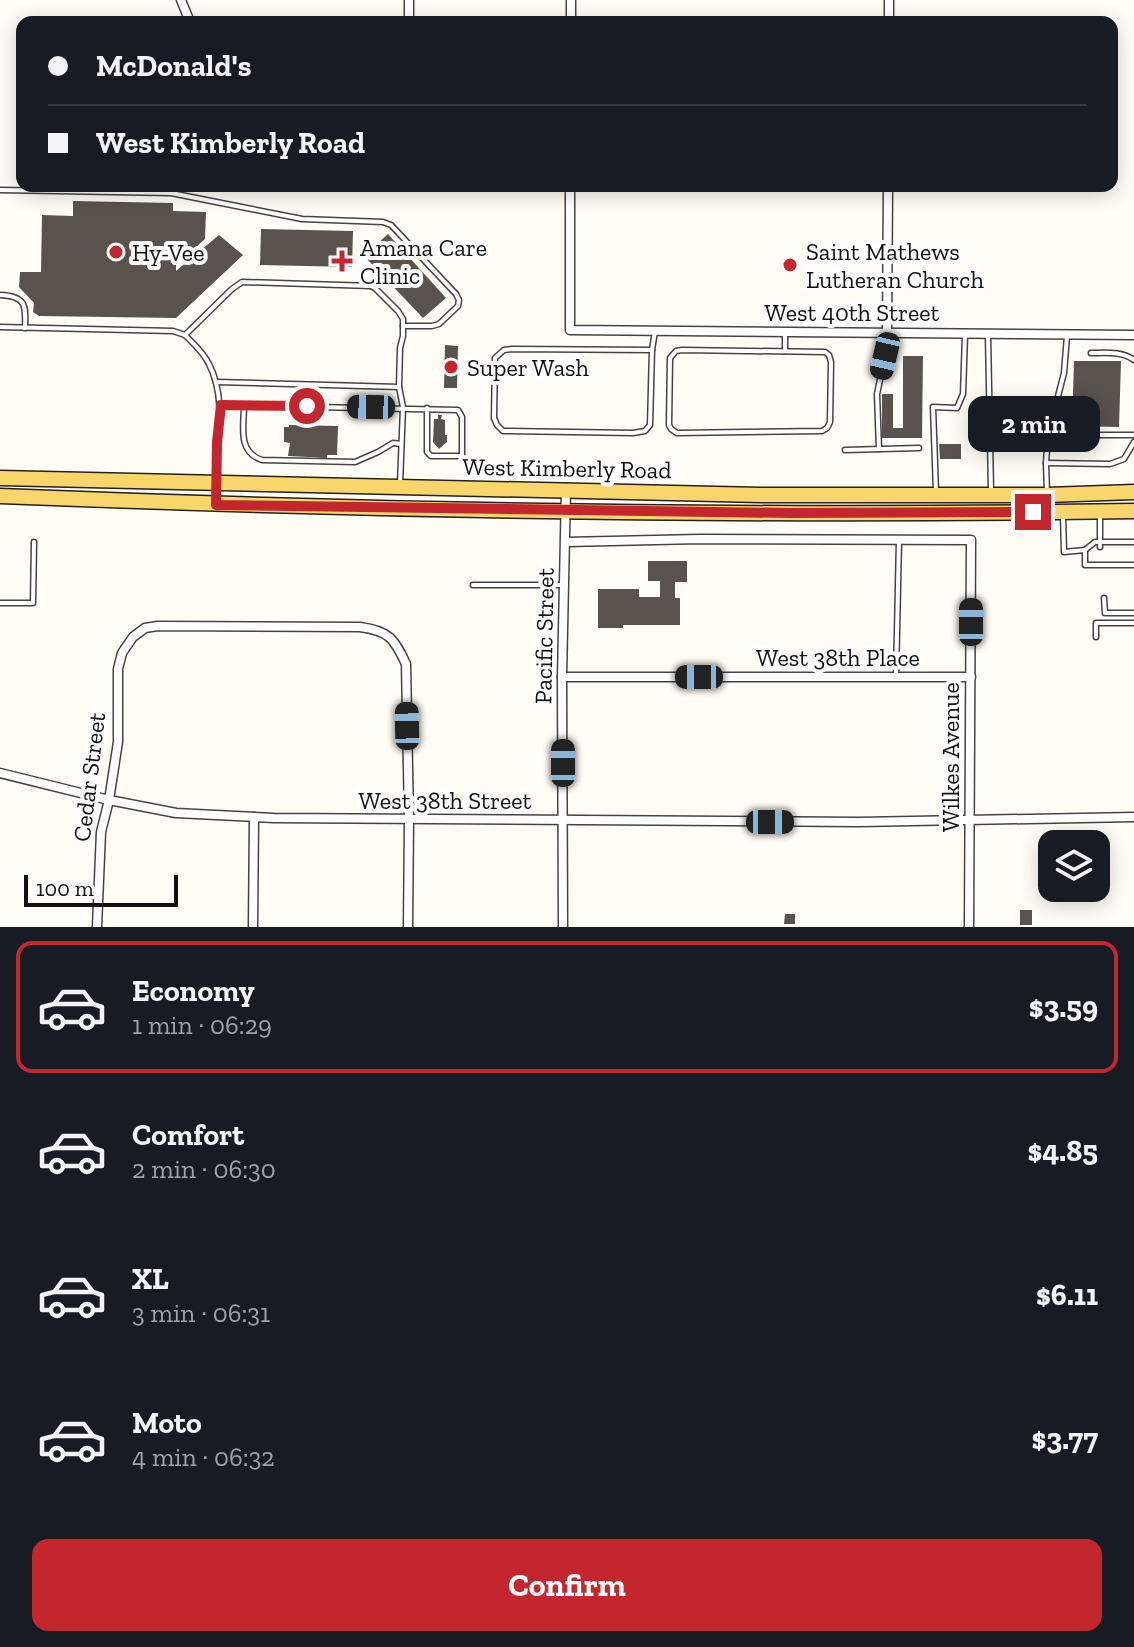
<!DOCTYPE html>
<meta charset="utf-8">
<style>
body{margin:0;font-family:"Zilla Slab",serif;background:#20242c;color:#f1f3f6;height:100vh;display:flex;flex-direction:column;font-size:30px;white-space:nowrap}
*{box-sizing:border-box;margin:0}
p{font-size:26px;color:#9ea1a6}
.icon{flex:none;width:44px;height:44px;fill:none;stroke:currentColor;stroke-width:2;stroke-linecap:round;stroke-linejoin:round}
.map{position:relative;height:927px;overflow:hidden}
.details{display:flex;flex-direction:column;background:#171b24;flex:1}
.details>*{flex:none}
.banner{position:absolute;left:16px;top:16px;width:1102px;height:176px;border-radius:16px;box-shadow:0 4px 20px #0003;display:grid;align-content:center;height:176px;padding:0 32px;background:#171b24}
.controls{position:absolute;left:1038px;top:830px;display:grid;gap:16px}
.controls a{display:grid;place-items:center;width:72px;height:72px;border-radius:16px;background:#171b24;box-shadow:0 4px 20px #0003;font-size:40px}
.scale{position:absolute;left:24px;bottom:20px;width:154px;box-sizing:border-box;padding-left:8px;border:4px solid #111;border-top:0;font-size:22px;line-height:28px;white-space:nowrap;color:#111;-webkit-text-stroke:6px #fff;paint-order:stroke}
.end{position:absolute;width:36px;height:36px;margin:-18px;border:10px solid #c4262e;background:#fff;box-shadow:0 0 0 4px #fff}
.from{border-radius:50%}
.bubble{position:absolute;height:56px;border-radius:16px;background:#171b24;box-shadow:0 4px 20px #0003;font-size:26px;font-weight:700;line-height:56px;text-align:center}
.car{position:absolute;width:24px;height:48px;margin:-24px -12px;border-radius:10px;box-shadow:0 0 6px 2px #0007;background:linear-gradient(#222 24%,#8ab4d8 0 40%,#222 0 76%,#8ab4d8 0 86%,#222 0)}
.banner b{display:flex;align-items:center;gap:28px;height:76px;font-size:30px}
.banner b+b{border-top:2px solid #363941}
.banner i{width:20px;height:20px;background:#f1f3f6}
ul{padding:14px 0 0;list-style:none}
li{display:flex;align-items:center;gap:24px;height:132px;margin:0 16px 12px;padding:0 16px;border:4px solid transparent;border-radius:16px}
li div{flex:1}
li b{display:block;font-size:30px}
li em{font-style:normal;font-weight:700}
li.active{border-color:#c4262e}
li>.icon{width:72px;height:72px;stroke-width:1.5}
.cta{display:flex;gap:16px;margin-top:auto;padding:16px 32px}
.cta a{flex:1;height:92px;border-radius:16px;background:#c4262e;color:#fff;font-size:32px;font-weight:700;line-height:92px;text-align:center}
.map>svg:first-child{display:block}
.building{fill:#5a524d}
.lines{fill:none;stroke-linecap:round;stroke-linejoin:round}
.lane-casing{stroke:#444;stroke-width:7}
.street-casing{stroke:#444;stroke-width:11}
.primary-casing{stroke:#222;stroke-width:17}
.lane{stroke:#fff;stroke-width:4}
.street{stroke:#fff;stroke-width:8}
.primary{stroke:#f9d66b;stroke-width:14}
.route{stroke:#c4262e;stroke-width:10}
.poi-dot{fill:#c4262e;stroke:#fff;stroke-width:3}
.labels{text-anchor:middle;dominant-baseline:central;stroke-width:8;stroke-linejoin:round;paint-order:stroke}
.poi-label{font-size:24px;fill:#111;stroke:#fff;text-anchor:start}
.street-label{font-size:24px;fill:#111;stroke:#fff}
</style>
<div class="map">
<svg width="1134" height="927" viewBox="0 0 1134 927">
<rect width="100%" height="100%" fill="#fffdf5"/>
<g class="building">
<polygon points="73,201 173,203 173,211 206,212 205,239 176,265 176,271 219,235 243,255 176,318 39,316 33,312 34,303 19,287 20,272 41,272 42,215 73,216"/>
<polygon points="261,229 353,231 352,267 260,265"/>
<polygon points="388,234 446,298 423,318 364,256"/>
<polygon points="445,345 458,346 457,388 444,388"/>
<polygon points="903,356 923,356 922,438 882,438 882,394 893,394 893,428 903,428"/>
<polygon points="1074,361 1121,361 1119,427 1072,426"/>
<polygon points="438,415 442,415 441,419 445,420 445,435 447,435 447,442 439,449 433,442 434,419 438,419"/>
<polygon points="289,425 338,426 337,455 327,455 327,458 288,456 290,443 284,442 284,427 289,427"/>
<polygon points="939,444 961,444 961,459 940,459"/>
<polygon points="648,561 687,561 687,582 675,582 675,598 680,598 680,625 623,625 623,628 598,628 598,589 639,589 639,597 660,597 660,581 648,581"/>
<rect x="1020" y="910" width="12" height="15"/>
<polygon points="785,914 795,914 795,924 784,924"/>
</g>
<g class="lines">
<defs>
<g id="lane">
<polyline points="0,190 171,193 302,219 383,222 391,225 456,294 459,300 458,306 439,324 432,326 403,326"/>
<path d="M0,295C26,296 26,305 25,328"/>
<polyline points="0,327 173,331 185,335 232,289 242,282 371,286 375,288 398,311 403,319 403,336 400,348 399,387 403,407 400,484"/>
<polyline points="785,334 785,351"/>
<path d="M185,335C194,344 204,353 209,364C227,399 217,440 216,477"/>
<polyline points="988,336 991,491"/>
<polygon points="512,349 652,350 650,425 645,431 633,433 503,431 497,425 494,418 495,358 504,350"/>
<polyline points="652,350 655,331"/>
<polygon points="682,350 825,352 829,355 831,362 830,422 827,428 822,431 677,433 671,429 669,425 670,358 676,351"/>
<path d="M1091,353C1106,353 1122,351 1134,360"/>
<polyline points="216,382 399,387"/>
<polyline points="221,405 458,410 462,417 462,456 431,456 427,452 427,408"/>
<path d="M244,406C244,426 237,452 262,460L355,462L378,452L393,443L401,444"/>
<polyline points="1048,435 1134,435"/>
<polyline points="879,449 877,394 885,356 887,336"/>
<polyline points="845,450 919,448"/>
<polyline points="1046,463 1110,464 1124,459 1134,442"/>
<polyline points="936,492 933,407 957,408 963,394 965,335"/>
<polyline points="1047,493 1046,463 1048,435 1064,373 1067,336"/>
<polyline points="1100,513 1100,547"/>
<polyline points="1063,515 1064,552 1085,550 1085,565 1134,565"/>
<polyline points="1085,550 1095,542 1134,542"/>
<polyline points="473,585 563,585"/>
<polyline points="1104,598 1105,613 1134,613"/>
<polyline points="0,603 33,603 34,542"/>
<polyline points="1096,637 1096,623 1134,623"/>
<polyline points="896,677 899,540"/>
</g>
<g id="street">
<polyline points="181,0 190,22"/>
<polyline points="409,0 409,22"/>
<polyline points="571,22 571,0"/>
<polyline points="889,22 889,0"/>
<polyline points="570,186 570,330 1134,335"/>
<polyline points="887,334 888,186"/>
<polyline points="566,542 700,539 971,540 969,927"/>
<polyline points="562,677 971,677"/>
<polyline points="0,773 109,800 176,813 274,818 859,822 1134,817"/>
<path d="M97,927L101,832L109,800L118,742V669L122,653L133,637L145,628L158,626L360,627C389,631 394,638 406,664L409,820L408,927"/>
<polyline points="253,927 254,817"/>
<polyline points="563,927 562,677 566,489"/>
</g>
<g id="primary">
<polyline points="0,478 761,495 1047,495 1134,492"/>
<path d="M0,496C378,511 756,517 1134,511"/>
</g>
</defs>
<use href="#lane" class="lane-casing"/>
<use href="#street" class="street-casing"/>
<use href="#primary" class="primary-casing"/>
<use href="#lane" class="lane"/>
<use href="#street" class="street"/>
<use href="#primary" class="primary"/>
</g>
<g class="lines">
<polyline class="route" points="307,406 221,405 217,442 216,505 790,513 1033,512"/>
</g>
<g class="poi-dot">
<circle cx="116" cy="252" r="8"/>
<path d="M338 249h8v8h8v8h-8v8h-8v-8h-8v-8h8z"/>
<circle cx="790" cy="265" r="8"/>
<circle cx="451" cy="367" r="8"/>
</g>
<g class="labels">
<g class="poi-label">
<text x="360" y="247">Amana Care<tspan x="360" dy="28">Clinic</tspan></text>
<text x="806" y="251">Saint Mathews<tspan x="806" dy="28">Lutheran Church</tspan></text>
<text x="132" y="252">Hy-Vee</text>
<text x="467" y="367">Super Wash</text>
</g>
<g class="street-label">
<text x="852" y="312">West 40th Street</text>
<text transform="translate(567 468) rotate(1)">West Kimberly Road</text>
<text transform="translate(544 636) rotate(-89)">Pacific Street</text>
<text x="838" y="657">West 38th Place</text>
<text transform="translate(950 757) rotate(-90)">Wilkes Avenue</text>
<text transform="translate(89 777) rotate(-83)">Cedar Street</text>
<text x="445" y="800">West 38th Street</text>
</g>
</g>
</svg>
<div class="controls">
<a><svg class="icon" aria-label="layers" viewBox="0 0 24 24"><path d="M12 4l9 5-9 5-9-5zM3 14l9 5 9-5"/></svg></a>
</div>
<div class="scale">100 m</div>
<i class="end from" style="left:307px;top:406px"></i>
<i class="end" style="left:1033px;top:512px"></i>
<div class="bubble" style="left:968px;top:396px;width:132px">2 min</div>
<i class="car" style="left:885px;top:356px;rotate:193deg"></i>
<i class="car" style="left:371px;top:407px;rotate:271deg"></i>
<i class="car" style="left:971px;top:622px;rotate:0deg"></i>
<i class="car" style="left:699px;top:677px;rotate:270deg"></i>
<i class="car" style="left:407px;top:726px;rotate:359deg"></i>
<i class="car" style="left:563px;top:763px;rotate:0deg"></i>
<i class="car" style="left:770px;top:822px;rotate:90deg"></i>
<div class="banner">
<b><i class="from"></i>McDonald's</b>
<b><i></i>West Kimberly Road</b>
</div>
</div>
<section class="details">
<ul>
<li class="active"><svg class="icon" aria-label="car" viewBox="0 0 24 24"><path d="M5 17H2v-5l4-1 3-4h7l3 4 3 1v5h-3M9 17h6M6 11h13"/><circle cx="7" cy="17" r="2"/><circle cx="17" cy="17" r="2"/></svg><div><b>Economy</b><p>1 min · 06:29</p></div><em>$3.59</em></li>
<li><svg class="icon" aria-label="car" viewBox="0 0 24 24"><path d="M5 17H2v-5l4-1 3-4h7l3 4 3 1v5h-3M9 17h6M6 11h13"/><circle cx="7" cy="17" r="2"/><circle cx="17" cy="17" r="2"/></svg><div><b>Comfort</b><p>2 min · 06:30</p></div><em>$4.85</em></li>
<li><svg class="icon" aria-label="car" viewBox="0 0 24 24"><path d="M5 17H2v-5l4-1 3-4h7l3 4 3 1v5h-3M9 17h6M6 11h13"/><circle cx="7" cy="17" r="2"/><circle cx="17" cy="17" r="2"/></svg><div><b>XL</b><p>3 min · 06:31</p></div><em>$6.11</em></li>
<li><svg class="icon" aria-label="car" viewBox="0 0 24 24"><path d="M5 17H2v-5l4-1 3-4h7l3 4 3 1v5h-3M9 17h6M6 11h13"/><circle cx="7" cy="17" r="2"/><circle cx="17" cy="17" r="2"/></svg><div><b>Moto</b><p>4 min · 06:32</p></div><em>$3.77</em></li>
</ul>
<div class="cta"><a>Confirm</a></div>
</section>
